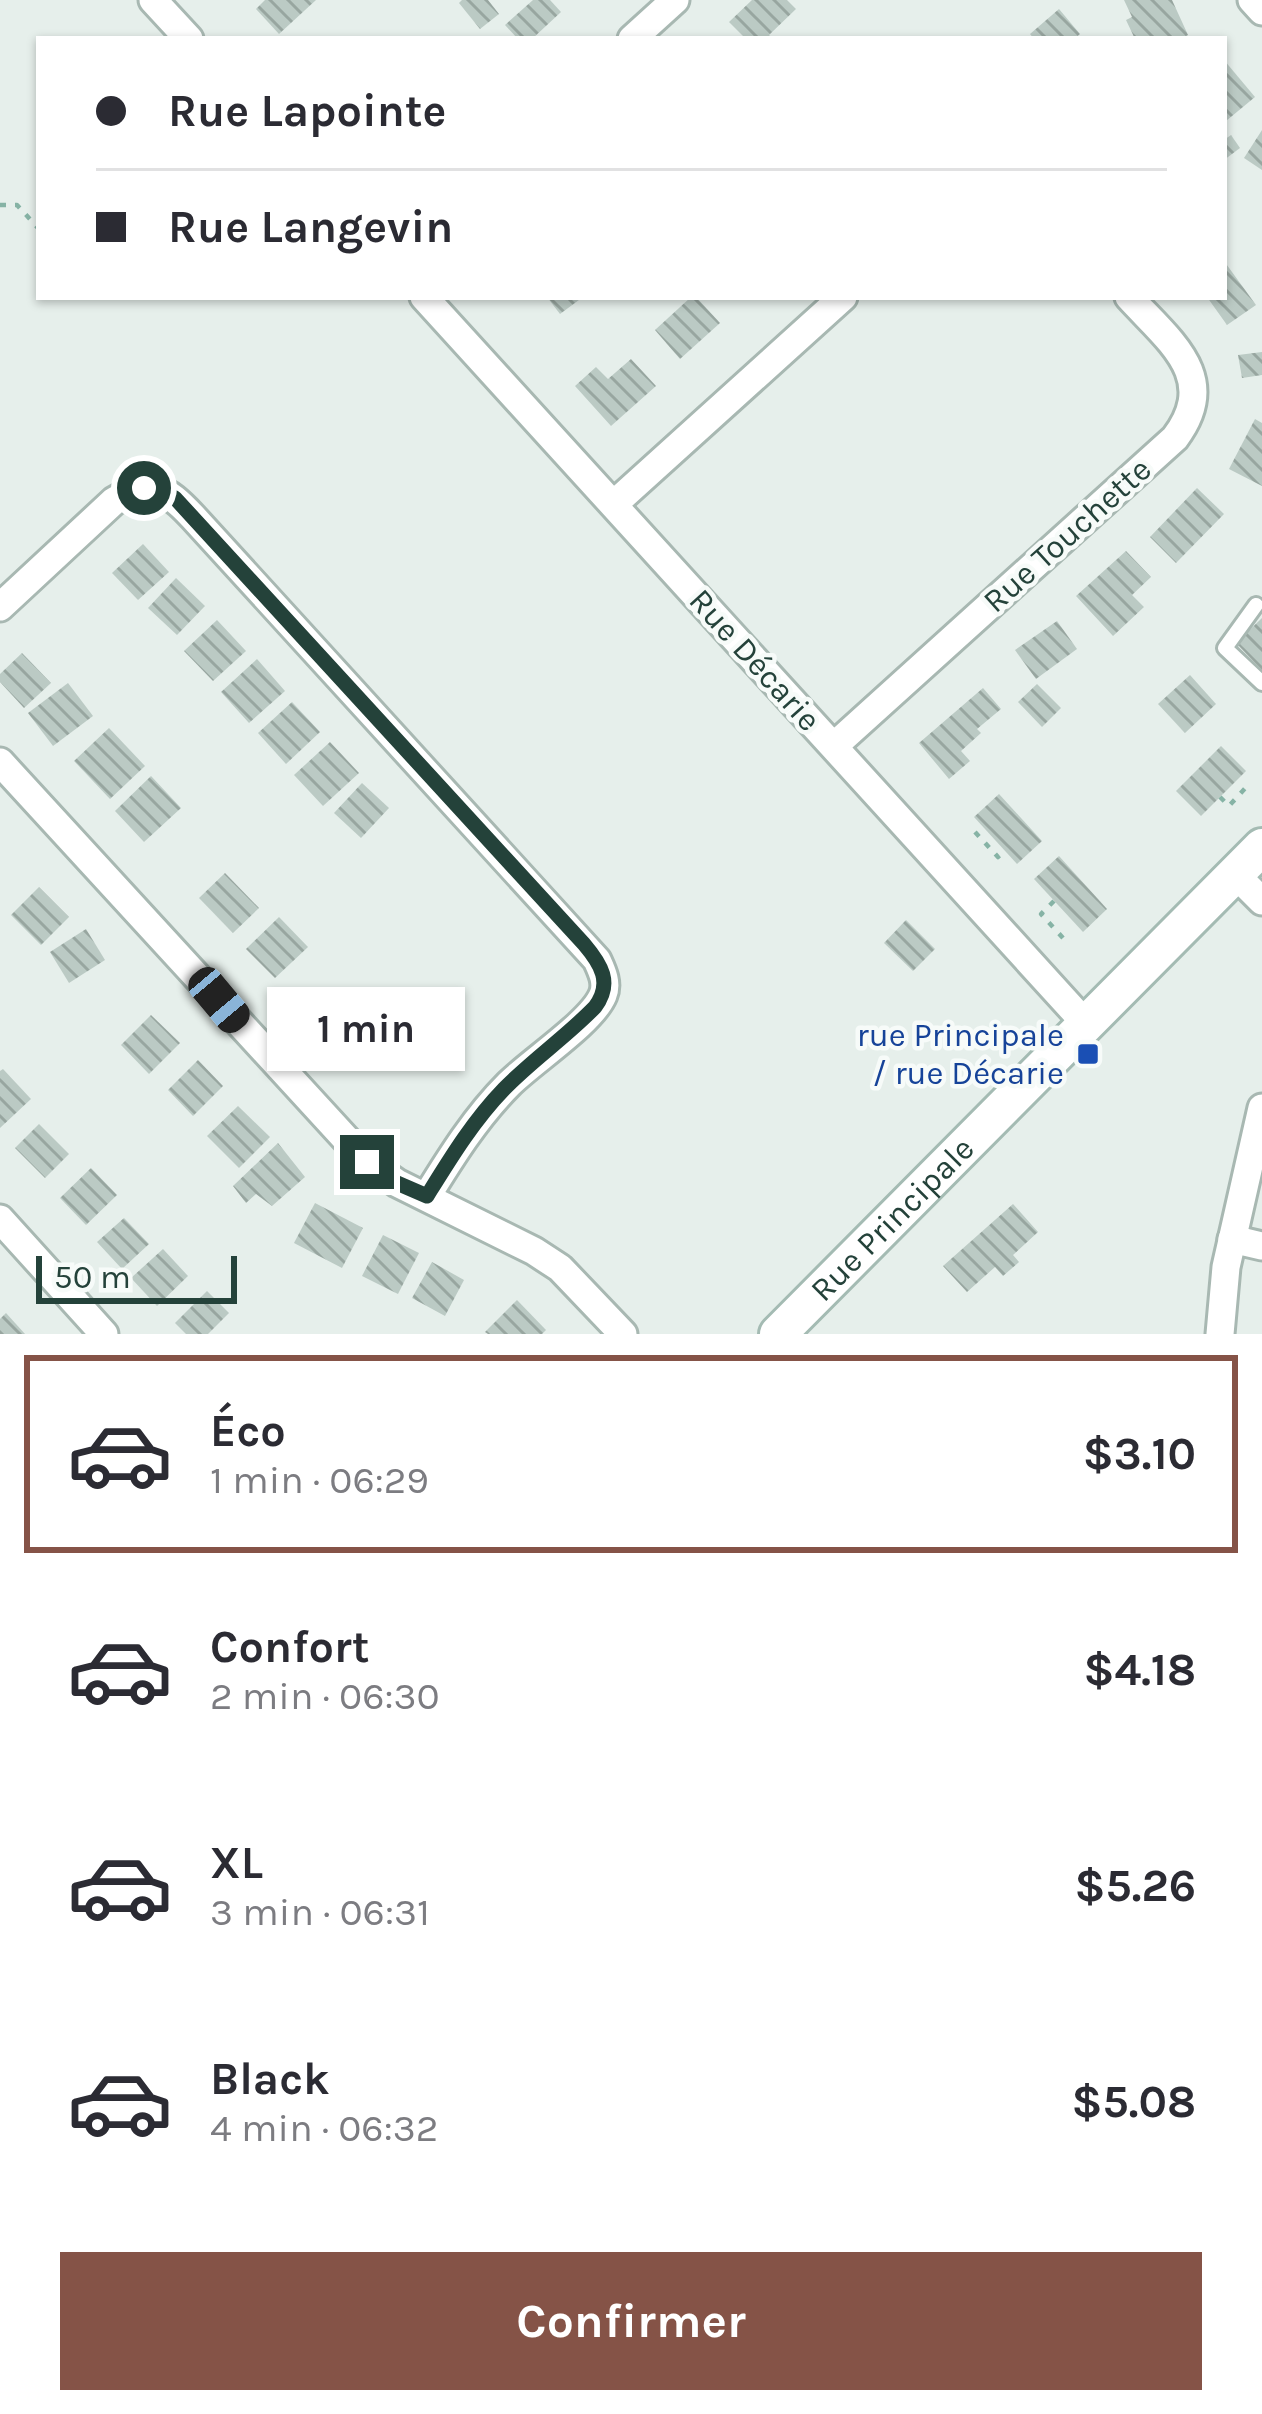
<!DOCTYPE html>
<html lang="fr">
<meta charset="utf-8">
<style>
body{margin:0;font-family:Karla,sans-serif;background:#f7f7f7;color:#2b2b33;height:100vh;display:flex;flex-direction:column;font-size:45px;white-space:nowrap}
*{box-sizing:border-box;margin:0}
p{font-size:39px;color:#7c7c81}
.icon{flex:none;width:66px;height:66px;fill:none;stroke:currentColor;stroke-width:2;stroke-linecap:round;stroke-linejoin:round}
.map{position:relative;height:1334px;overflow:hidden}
.sheet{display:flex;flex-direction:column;background:#fff;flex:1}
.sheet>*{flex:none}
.guide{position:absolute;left:36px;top:36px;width:1191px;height:264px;border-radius:0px;box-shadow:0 3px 9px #0004;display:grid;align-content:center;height:264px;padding:0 60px;background:#fff}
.scale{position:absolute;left:36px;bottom:30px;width:201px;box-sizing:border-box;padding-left:12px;border:6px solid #24423a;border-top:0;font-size:33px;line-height:42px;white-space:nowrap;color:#24423a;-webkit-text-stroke:9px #f7fbf9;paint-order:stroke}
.end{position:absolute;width:54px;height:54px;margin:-27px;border:15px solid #24423a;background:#fff;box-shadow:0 0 0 6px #fff}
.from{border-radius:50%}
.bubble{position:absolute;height:84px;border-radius:0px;background:#fff;box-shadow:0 3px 9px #0004;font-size:39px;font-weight:700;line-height:84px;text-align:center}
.car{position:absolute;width:36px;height:72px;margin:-36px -18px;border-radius:15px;box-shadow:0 0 9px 3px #0007;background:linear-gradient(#222 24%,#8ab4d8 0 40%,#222 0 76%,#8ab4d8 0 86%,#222 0)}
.guide b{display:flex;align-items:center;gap:42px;height:114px;font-size:45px}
.guide b+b{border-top:3px solid #e1e1e2}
.guide i{width:30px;height:30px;background:#2b2b33}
ul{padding:21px 0 0;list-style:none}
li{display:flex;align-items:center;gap:36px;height:198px;margin:0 24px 18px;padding:0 36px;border:6px solid transparent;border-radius:0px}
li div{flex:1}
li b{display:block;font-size:45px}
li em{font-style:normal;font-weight:700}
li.active{border-color:#855347}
li>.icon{width:108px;height:108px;stroke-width:1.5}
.button{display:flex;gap:24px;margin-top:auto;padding:24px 60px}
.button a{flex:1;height:138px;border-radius:0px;background:#855347;color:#fff;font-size:48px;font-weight:700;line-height:138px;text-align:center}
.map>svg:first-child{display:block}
.building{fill:url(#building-back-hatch)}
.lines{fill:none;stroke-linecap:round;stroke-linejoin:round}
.lane-casing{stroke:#a8b8b2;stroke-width:20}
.street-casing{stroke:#a8b8b2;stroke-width:33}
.secondary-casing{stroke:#a4bbb3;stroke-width:42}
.path{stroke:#86b3a5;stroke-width:4.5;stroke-dasharray:6 9;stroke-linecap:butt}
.lane{stroke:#fff;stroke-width:14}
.street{stroke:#fff;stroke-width:27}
.secondary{stroke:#fff;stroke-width:36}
.route{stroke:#24423a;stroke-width:15}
.transit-dot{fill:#1a4fb4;stroke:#f7fbf9;stroke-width:4.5}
.labels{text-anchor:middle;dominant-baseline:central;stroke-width:9;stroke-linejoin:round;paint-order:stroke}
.street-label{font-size:33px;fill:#24423a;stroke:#f7fbf9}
.transit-label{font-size:33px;fill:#164399;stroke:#f7fbf9;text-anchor:end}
</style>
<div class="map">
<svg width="1262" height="1334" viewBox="0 0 1262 1334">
<defs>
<pattern id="building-back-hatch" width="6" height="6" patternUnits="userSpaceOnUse" patternTransform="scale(3)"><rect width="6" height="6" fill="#bbcac4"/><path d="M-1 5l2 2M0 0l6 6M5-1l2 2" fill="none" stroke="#98a6a0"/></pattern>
</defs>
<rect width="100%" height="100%" fill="#e6efeb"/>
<g class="building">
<polygon points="265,0 316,0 279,34 256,9"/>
<polygon points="462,0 488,0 499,14 480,29 459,3"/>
<polygon points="533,0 550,0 561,12 532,39 518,39 505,25"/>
<polygon points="752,0 787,0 796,9 769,35 773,39 746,39 729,22"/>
<polygon points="1124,0 1172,0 1188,35 1180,39 1135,39 1126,20 1132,17"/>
<polygon points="1059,9 1080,34 1074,39 1034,39 1030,34"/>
<polygon points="1224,60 1255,97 1226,121 1224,119"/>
<polygon points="1262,130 1262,170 1244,158"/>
<polygon points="1231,135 1240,148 1224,160 1224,140"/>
<polygon points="1224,261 1256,305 1227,325 1207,297 1224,297"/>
<polygon points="547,297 583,297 560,314"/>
<polygon points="691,297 696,297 720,323 680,359 655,330"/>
<polygon points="1262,352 1262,375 1242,378 1238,355"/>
<polygon points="631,359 656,386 611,426 575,386 596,367 608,379"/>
<polygon points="1255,419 1262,423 1262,486 1229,469"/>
<polygon points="1197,488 1224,514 1176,563 1150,537"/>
<polygon points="143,544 169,572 138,600 112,573"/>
<polygon points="1126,551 1151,577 1132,595 1144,607 1113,636 1076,596"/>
<polygon points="176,578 205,606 177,635 148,608"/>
<polygon points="1262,618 1262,670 1236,643"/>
<polygon points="217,620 246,651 213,681 184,651"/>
<polygon points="1057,621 1077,649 1036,679 1015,650"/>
<polygon points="22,653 51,683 24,708 0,682 0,674"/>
<polygon points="257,659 285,691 249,723 221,692"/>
<polygon points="1190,675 1216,704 1185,733 1158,704"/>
<polygon points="68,683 93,716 53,746 28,713"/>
<polygon points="1037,684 1061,708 1042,727 1018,702"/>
<polygon points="983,688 1001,709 977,729 981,733 961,751 970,761 949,779 919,743"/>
<polygon points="292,702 320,732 286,764 258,733"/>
<polygon points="109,728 145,766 110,799 74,761"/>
<polygon points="330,742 359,773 323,806 294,775"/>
<polygon points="1221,746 1246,771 1201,816 1176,791"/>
<polygon points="151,776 181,808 144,842 115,811"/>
<polygon points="362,783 389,808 361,838 334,813"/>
<polygon points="999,794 1042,841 1017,864 974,817"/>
<polygon points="1059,856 1107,909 1083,932 1034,879"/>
<polygon points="225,873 259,908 233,933 199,898"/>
<polygon points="39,887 69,917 41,945 11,915"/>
<polygon points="279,917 308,947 275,978 246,949"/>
<polygon points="906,920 935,949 913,971 884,943"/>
<polygon points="86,929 105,960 69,983 50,952"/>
<polygon points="151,1015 180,1043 149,1074 121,1045"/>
<polygon points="198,1060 223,1086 193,1116 168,1090"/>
<polygon points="3,1069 31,1099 0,1128 0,1071"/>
<polygon points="238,1106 270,1137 239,1168 207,1136"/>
<polygon points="39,1124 69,1154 45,1178 15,1148"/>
<polygon points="278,1143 305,1177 272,1206 256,1194 246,1203 233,1186"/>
<polygon points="91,1168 117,1195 86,1225 60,1198"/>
<polygon points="315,1203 363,1228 342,1268 294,1243"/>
<polygon points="1013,1204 1038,1232 1013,1255 1019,1262 1003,1276 995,1267 967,1292 943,1266"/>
<polygon points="124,1218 149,1244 122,1269 97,1242"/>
<polygon points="383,1235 419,1253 398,1294 362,1276"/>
<polygon points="163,1249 188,1276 157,1306 131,1278"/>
<polygon points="432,1262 464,1280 445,1316 412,1298"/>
<polygon points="207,1291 229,1313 208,1334 186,1334 175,1323"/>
<polygon points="517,1300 546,1330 542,1334 488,1334 485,1332"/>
<polygon points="6,1313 25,1334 0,1334 0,1319"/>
</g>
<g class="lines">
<defs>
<polyline id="lane" points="1256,605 1225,648 1262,683"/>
<g id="street">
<polyline points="153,0 189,39"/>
<polyline points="1252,0 1262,11"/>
<polyline points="632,39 675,0"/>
<polyline points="424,297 1086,1024"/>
<polyline points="614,504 843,297"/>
<path d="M0,607L114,501C151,479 165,487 193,517L597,960C602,971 608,983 603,995C592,1022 532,1061 509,1084C476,1117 451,1157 427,1196"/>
<path d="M834,746L1175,438C1221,377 1169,341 1129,297"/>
<polyline points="0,762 367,1162 397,1183 534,1251 560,1268 623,1334"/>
<polyline points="1235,874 1262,901"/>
<polyline points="0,1219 104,1334"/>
<polyline points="1232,1239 1262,1246"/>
<polyline points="1220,1334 1226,1267 1262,1108"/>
</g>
<g id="secondary">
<path id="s1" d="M778,1334L1262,847"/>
</g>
</defs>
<use href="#lane" class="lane-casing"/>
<use href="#street" class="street-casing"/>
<use href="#secondary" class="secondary-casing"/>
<g class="path">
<polyline points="0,205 17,205 38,228"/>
<polyline points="1220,797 1229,806 1250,783"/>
<polyline points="975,832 998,857 1005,850"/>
<polyline points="1054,901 1041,914 1063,938"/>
</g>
<use href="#lane" class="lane"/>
<use href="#street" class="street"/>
<use href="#secondary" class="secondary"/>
</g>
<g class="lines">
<path class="route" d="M144,488H157L175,498L584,944C601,964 613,983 595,1007C566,1037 532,1060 504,1089C473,1121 450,1159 427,1196L397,1183L367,1162"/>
</g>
<rect class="transit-dot" x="1076" y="1042" width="24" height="24" rx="6"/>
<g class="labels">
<g class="street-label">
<text transform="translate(1067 535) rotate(-42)">Rue Touchette</text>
<text transform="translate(755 660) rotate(48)">Rue Décarie</text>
<text stroke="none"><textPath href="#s1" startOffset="162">Rue Principale</textPath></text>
</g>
<g class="transit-label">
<text x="1064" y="1035">rue Principale<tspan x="1064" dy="38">/ rue Décarie</tspan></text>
</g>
</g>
</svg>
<div class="scale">50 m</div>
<i class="end from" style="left:144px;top:488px"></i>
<i class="end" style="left:367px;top:1162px"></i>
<div class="bubble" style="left:267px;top:987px;width:198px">1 min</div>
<i class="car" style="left:219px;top:1000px;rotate:140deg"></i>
<div class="guide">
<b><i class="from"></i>Rue Lapointe</b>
<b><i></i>Rue Langevin</b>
</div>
</div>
<section class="sheet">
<ul>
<li class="active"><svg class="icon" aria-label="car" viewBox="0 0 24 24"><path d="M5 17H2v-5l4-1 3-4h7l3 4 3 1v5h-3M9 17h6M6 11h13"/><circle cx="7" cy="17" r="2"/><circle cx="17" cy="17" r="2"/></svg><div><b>Éco</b><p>1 min · 06:29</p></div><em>$3.10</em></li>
<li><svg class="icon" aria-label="car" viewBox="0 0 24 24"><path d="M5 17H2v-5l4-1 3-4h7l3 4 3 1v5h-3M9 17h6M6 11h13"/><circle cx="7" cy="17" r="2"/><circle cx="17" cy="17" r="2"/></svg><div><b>Confort</b><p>2 min · 06:30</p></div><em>$4.18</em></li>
<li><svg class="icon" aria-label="car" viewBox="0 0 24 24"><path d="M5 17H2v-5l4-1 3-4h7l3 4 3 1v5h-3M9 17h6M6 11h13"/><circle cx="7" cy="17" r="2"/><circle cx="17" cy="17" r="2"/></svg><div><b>XL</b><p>3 min · 06:31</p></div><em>$5.26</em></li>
<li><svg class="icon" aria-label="car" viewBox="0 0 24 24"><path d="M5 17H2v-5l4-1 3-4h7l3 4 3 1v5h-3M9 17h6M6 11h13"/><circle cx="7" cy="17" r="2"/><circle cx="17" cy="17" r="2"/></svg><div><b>Black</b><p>4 min · 06:32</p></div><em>$5.08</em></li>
</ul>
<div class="button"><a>Confirmer</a></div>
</section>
